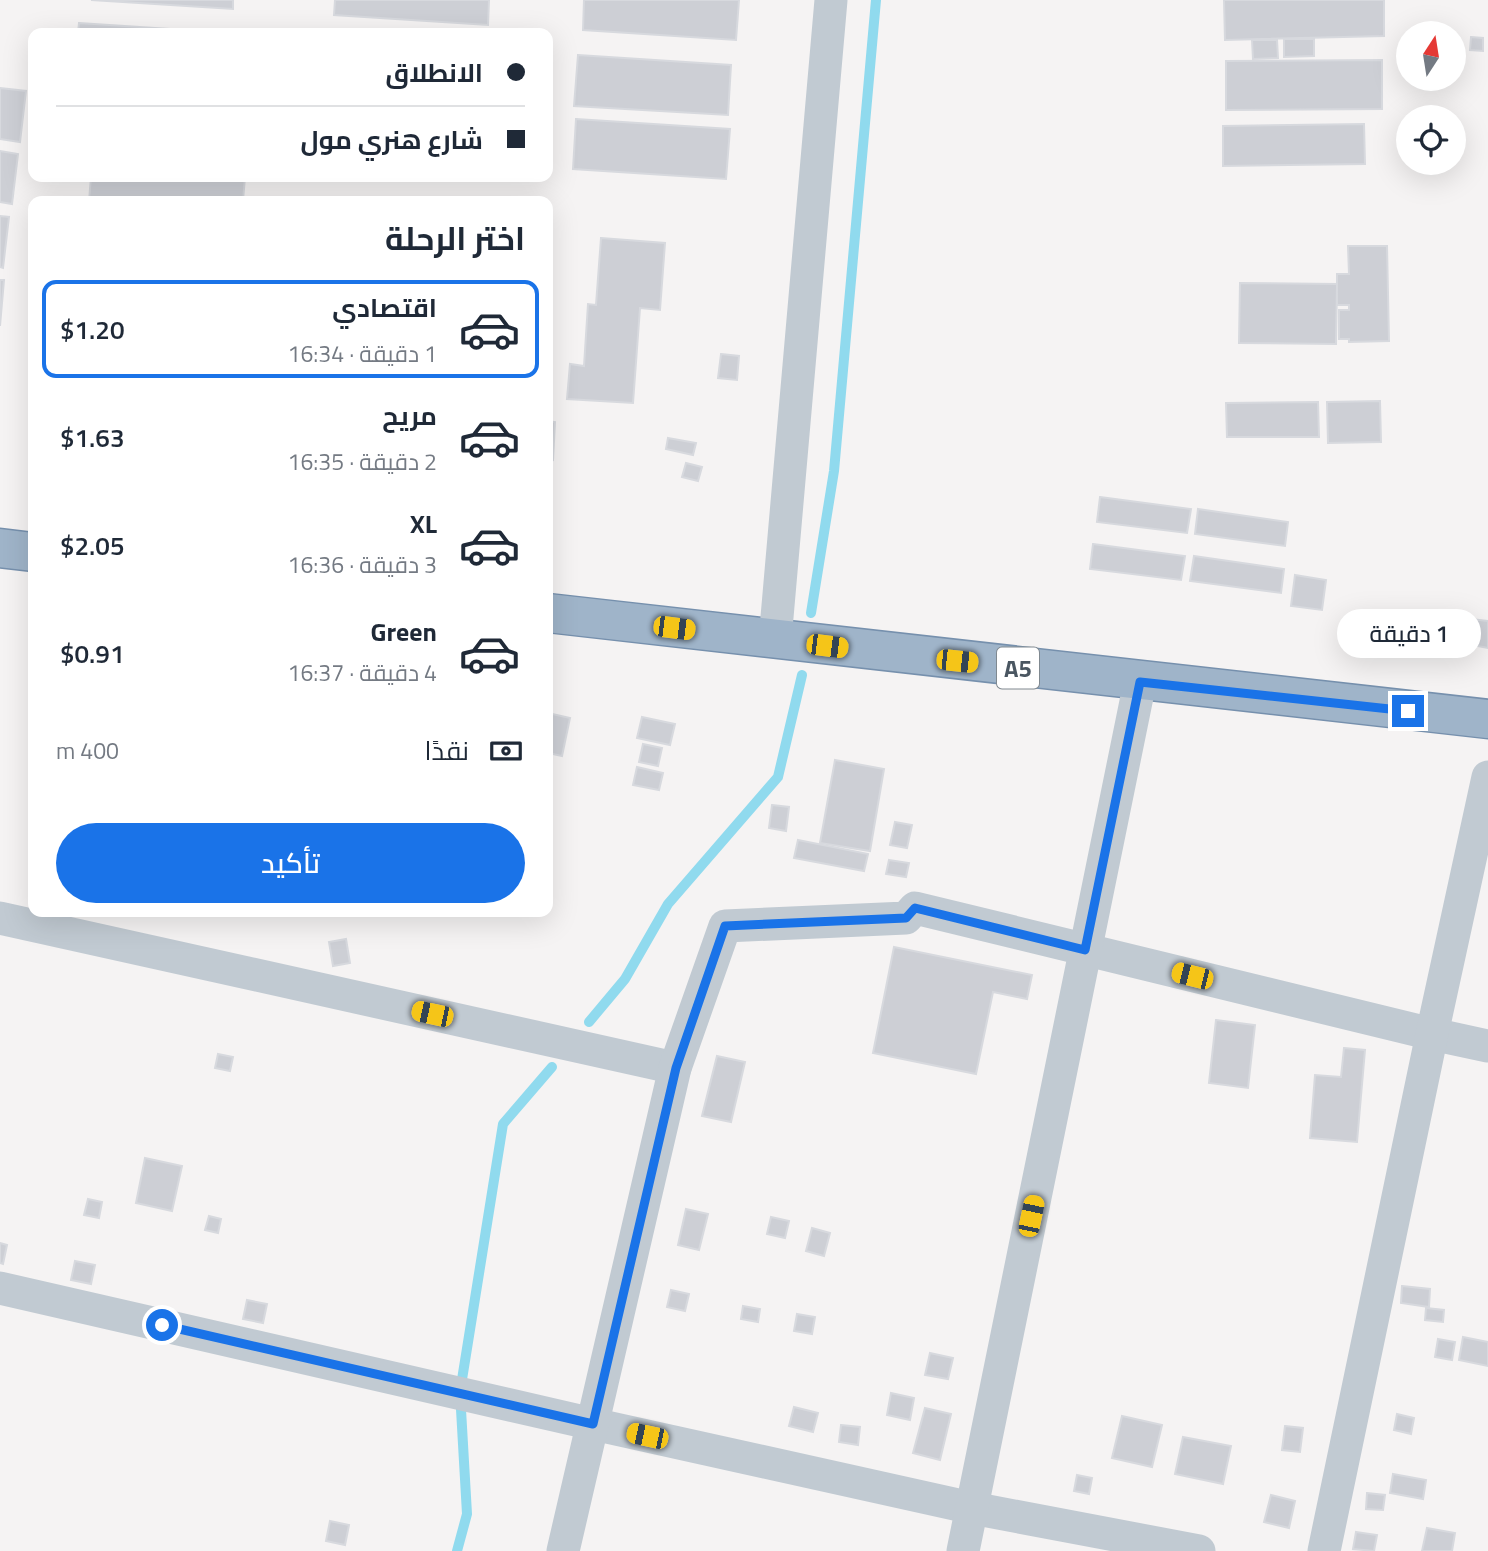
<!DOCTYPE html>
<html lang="ar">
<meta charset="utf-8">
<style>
body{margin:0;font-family:"Titillium Web",Cairo,sans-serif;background:#f6f6f7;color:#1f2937;direction:rtl;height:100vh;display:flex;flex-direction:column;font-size:26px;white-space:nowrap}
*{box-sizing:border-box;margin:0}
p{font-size:23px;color:#747a83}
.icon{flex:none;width:38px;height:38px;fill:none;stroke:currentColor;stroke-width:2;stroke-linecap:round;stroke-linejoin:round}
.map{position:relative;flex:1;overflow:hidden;direction:ltr}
.side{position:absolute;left:28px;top:196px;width:525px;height:721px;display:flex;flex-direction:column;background:#fff;border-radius:14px;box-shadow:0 7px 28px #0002;direction:rtl}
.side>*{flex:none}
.banner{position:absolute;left:28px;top:28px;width:525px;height:154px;border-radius:14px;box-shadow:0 7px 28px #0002;direction:rtl;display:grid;align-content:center;height:154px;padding:0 28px;background:#fff}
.needle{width:46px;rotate:12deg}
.tools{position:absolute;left:1396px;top:21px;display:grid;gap:14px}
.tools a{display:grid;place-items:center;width:70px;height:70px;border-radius:50%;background:#fff;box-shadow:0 7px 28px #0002;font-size:35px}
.end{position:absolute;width:32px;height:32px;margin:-16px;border:9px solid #1a73e8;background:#fff;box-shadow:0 0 0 4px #fff}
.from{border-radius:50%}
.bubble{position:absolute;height:49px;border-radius:24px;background:#fff;box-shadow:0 7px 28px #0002;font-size:23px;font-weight:600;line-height:49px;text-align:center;direction:rtl}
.car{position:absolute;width:21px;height:42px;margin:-21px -10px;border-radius:9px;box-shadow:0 0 5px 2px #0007;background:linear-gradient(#f5c518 24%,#345 0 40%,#f5c518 0 76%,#345 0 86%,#f5c518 0)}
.banner b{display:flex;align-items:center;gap:24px;height:66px;font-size:26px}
.banner b+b{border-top:2px solid #e0e1e3}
.banner i{width:18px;height:18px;background:#1f2937}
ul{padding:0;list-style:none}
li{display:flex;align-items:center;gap:21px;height:98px;margin:0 14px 10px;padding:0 14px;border:4px solid transparent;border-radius:14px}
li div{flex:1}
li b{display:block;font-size:26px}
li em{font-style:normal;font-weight:600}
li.selected{border-color:#1a73e8}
li>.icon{width:63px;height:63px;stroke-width:1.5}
h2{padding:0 28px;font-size:32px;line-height:84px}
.pay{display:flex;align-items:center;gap:18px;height:77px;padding:0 28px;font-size:26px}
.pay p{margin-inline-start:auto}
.primary-button{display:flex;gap:14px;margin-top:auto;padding:14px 28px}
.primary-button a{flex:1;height:80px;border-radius:42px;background:#1a73e8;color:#fff;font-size:28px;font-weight:600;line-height:80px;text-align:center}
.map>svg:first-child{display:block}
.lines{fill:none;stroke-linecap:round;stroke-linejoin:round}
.stream{stroke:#90daee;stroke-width:10}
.building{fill:#cdcfd5;stroke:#d7d9de;stroke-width:2}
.trunk-casing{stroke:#7690ad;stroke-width:41}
.minor{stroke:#c1cad2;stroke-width:33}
.trunk{stroke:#9fb4c9;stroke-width:38}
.route{stroke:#1a73e8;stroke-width:9}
.labels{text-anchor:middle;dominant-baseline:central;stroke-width:5;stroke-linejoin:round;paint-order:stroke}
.shield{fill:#fff;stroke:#808990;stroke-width:2}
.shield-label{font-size:24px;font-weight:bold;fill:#4a5661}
</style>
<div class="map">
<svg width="1488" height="1551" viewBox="0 0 1488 1551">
<rect width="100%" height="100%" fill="#f5f3f3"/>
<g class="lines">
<g class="stream">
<polyline points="811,613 834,471 876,0"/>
<polyline points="589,1022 625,979 668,904 778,777 802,675"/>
<polyline points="457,1551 467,1514 460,1392 503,1124 552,1067"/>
</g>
</g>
<g class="building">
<polygon points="91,0 233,0 233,9"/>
<polygon points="335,0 489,0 488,25 334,15"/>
<polygon points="584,0 739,0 736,40 583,30"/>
<polygon points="1224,0 1384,0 1384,36 1225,40"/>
<polygon points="79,23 231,33 78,33"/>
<polygon points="1471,37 1483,38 1483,51 1470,50"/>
<polygon points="1284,39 1314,39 1314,56 1284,57"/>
<polygon points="1252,40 1277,40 1278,58 1253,59"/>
<polygon points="578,55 731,65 728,115 574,106"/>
<polygon points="1382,60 1382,109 1226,110 1226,61"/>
<polygon points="0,88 26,91 20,142 0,139"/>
<polygon points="576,119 730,129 726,179 573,169"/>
<polygon points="1364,124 1365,164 1223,166 1223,126"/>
<polygon points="0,151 18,154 12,204 0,202"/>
<polygon points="91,177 245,177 243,201 89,201"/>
<polygon points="0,216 9,217 3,268 0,267"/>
<polygon points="601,238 665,243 660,310 640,308 633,403 567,399 570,364 584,366 588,304 596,305"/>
<polygon points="1348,246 1387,246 1389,341 1349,342 1349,339 1339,339 1339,310 1349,310 1349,305 1337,305 1337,274 1349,274"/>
<polygon points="0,280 4,280 0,326"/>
<polygon points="1240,283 1337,284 1336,344 1239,343"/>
<polygon points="721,354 739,356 737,380 718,378"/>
<polygon points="1380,401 1381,442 1328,443 1327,402"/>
<polygon points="1318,402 1319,437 1227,437 1226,403"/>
<polygon points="548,421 555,422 553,460 548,459"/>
<polygon points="668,438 696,443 693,455 666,449"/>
<polygon points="686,463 702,467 698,481 682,477"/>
<polygon points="1100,497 1191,509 1187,533 1097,522"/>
<polygon points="1198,509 1288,522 1285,546 1195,534"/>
<polygon points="1093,544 1185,556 1181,580 1090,569"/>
<polygon points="1194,556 1284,569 1281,593 1190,581"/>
<polygon points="1295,575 1326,580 1322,610 1291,606"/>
<polygon points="1471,619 1488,621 1488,648 1467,644"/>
<polygon points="548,713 570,718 562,756 548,753"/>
<polygon points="642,717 675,724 670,745 637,738"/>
<polygon points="643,744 662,748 658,766 639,762"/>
<polygon points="835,760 884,769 870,851 820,843"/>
<polygon points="637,767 663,773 659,790 633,785"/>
<polygon points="772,805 789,807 786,831 769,828"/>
<polygon points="895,822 912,825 907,848 890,845"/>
<polygon points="798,840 868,854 864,871 794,858"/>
<polygon points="889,860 909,863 906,877 886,874"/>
<polygon points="346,939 350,963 333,966 329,942"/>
<polygon points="894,947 1032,975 1027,999 993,992 976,1074 873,1053"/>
<polygon points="1216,1020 1255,1025 1248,1088 1209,1083"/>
<polygon points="1344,1048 1365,1050 1357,1142 1310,1138 1315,1075 1341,1077"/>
<polygon points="218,1054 233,1057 230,1071 215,1068"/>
<polygon points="717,1056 745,1062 731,1122 702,1116"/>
<polygon points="145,1158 182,1166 172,1211 136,1203"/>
<polygon points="88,1199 102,1202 99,1218 84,1215"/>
<polygon points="686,1209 708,1214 699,1250 678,1245"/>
<polygon points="209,1216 221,1219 218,1233 205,1230"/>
<polygon points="771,1217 789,1221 785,1238 767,1234"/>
<polygon points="812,1228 830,1233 824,1256 806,1251"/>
<polygon points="0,1243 7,1245 3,1264 0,1263"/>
<polygon points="75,1261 95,1265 91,1284 71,1280"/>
<polygon points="1402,1286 1430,1289 1429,1307 1401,1303"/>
<polygon points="671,1290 689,1294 685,1311 667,1307"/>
<polygon points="247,1300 267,1304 263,1323 243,1319"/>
<polygon points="743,1306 760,1309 758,1322 741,1319"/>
<polygon points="1426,1308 1444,1310 1443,1322 1425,1320"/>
<polygon points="797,1314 815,1317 812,1334 794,1331"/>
<polygon points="1463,1337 1488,1342 1488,1366 1459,1360"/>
<polygon points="1438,1339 1455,1342 1452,1360 1435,1357"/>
<polygon points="930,1353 953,1358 948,1379 925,1375"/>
<polygon points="891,1393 914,1398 910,1420 887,1415"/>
<polygon points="794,1407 818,1413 813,1432 789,1426"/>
<polygon points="925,1408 951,1414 940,1460 913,1453"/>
<polygon points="1397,1414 1414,1418 1411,1434 1394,1430"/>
<polygon points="1122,1416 1162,1425 1152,1467 1112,1458"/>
<polygon points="841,1425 860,1427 858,1445 839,1442"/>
<polygon points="1285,1426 1303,1428 1300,1452 1282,1450"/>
<polygon points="1183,1437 1231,1446 1223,1484 1175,1474"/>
<polygon points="1393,1474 1426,1480 1423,1499 1390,1493"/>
<polygon points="1077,1475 1092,1478 1089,1494 1074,1491"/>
<polygon points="1367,1493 1385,1495 1383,1510 1366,1509"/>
<polygon points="1271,1495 1295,1501 1289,1528 1264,1522"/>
<polygon points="330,1521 349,1525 345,1545 326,1541"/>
<polygon points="1427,1528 1455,1533 1452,1551 1422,1551"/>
<polygon points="1356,1532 1377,1535 1374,1551 1353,1549"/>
</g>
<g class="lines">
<defs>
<g id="trunk">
<polyline points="0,548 33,552"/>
<polyline points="548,613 1488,719"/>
</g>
</defs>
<use href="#trunk" class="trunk-casing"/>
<g class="minor">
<polyline points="775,640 831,0"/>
<polyline points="0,918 675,1068"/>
<polyline points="0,1288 593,1424 972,1508 1199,1551"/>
<polyline points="563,1551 675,1068 725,926 906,918 915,908 1432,1034 1488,1046"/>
<polyline points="963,1551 1140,682"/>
<polyline points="1324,1551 1432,1034 1488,777"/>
</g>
<use href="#trunk" class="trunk"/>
</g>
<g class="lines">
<polyline class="route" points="162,1325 593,1424 676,1068 725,926 906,918 915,908 1085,950 1140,682 1408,711"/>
</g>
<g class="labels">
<rect class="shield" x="997" y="647.5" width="42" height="41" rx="5"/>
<g class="shield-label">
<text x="1018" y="668">A5</text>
</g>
</g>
</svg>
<div class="tools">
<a><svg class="needle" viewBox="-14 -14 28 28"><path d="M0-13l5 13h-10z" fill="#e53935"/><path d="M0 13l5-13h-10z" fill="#747a83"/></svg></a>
<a><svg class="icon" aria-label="locate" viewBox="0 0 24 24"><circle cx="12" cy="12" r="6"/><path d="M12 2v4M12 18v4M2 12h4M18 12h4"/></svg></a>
</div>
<i class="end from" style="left:162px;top:1325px"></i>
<i class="end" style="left:1408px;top:711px"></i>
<div class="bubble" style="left:1337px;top:609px;width:144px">1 دقيقة</div>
<i class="car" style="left:674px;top:628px;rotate:97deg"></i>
<i class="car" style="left:827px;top:646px;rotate:97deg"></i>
<i class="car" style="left:957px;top:661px;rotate:96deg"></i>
<i class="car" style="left:1192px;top:976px;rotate:284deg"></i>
<i class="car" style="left:432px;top:1014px;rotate:282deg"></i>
<i class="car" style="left:1031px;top:1216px;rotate:12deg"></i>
<i class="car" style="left:647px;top:1436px;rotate:282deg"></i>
<div class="banner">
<b><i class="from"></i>الانطلاق</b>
<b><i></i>شارع هنري مول</b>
</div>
<section class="side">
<h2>اختر الرحلة</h2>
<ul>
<li class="selected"><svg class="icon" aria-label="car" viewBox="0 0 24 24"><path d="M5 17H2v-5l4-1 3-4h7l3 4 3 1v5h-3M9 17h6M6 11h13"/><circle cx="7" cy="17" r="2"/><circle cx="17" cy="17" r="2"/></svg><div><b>اقتصادي</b><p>1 دقيقة · 16:34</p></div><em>$1.20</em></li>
<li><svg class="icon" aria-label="car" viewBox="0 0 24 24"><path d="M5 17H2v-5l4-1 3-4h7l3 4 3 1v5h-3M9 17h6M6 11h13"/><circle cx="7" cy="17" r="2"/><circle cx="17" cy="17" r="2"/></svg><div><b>مريح</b><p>2 دقيقة · 16:35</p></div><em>$1.63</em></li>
<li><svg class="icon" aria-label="car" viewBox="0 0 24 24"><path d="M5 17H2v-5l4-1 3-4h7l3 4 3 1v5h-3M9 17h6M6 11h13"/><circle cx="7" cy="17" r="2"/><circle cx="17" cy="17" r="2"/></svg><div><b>XL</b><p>3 دقيقة · 16:36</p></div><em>$2.05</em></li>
<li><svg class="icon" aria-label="car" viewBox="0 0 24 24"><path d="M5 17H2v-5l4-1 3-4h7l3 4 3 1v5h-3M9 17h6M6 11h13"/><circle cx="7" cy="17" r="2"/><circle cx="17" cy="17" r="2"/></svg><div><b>Green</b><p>4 دقيقة · 16:37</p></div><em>$0.91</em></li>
</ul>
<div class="pay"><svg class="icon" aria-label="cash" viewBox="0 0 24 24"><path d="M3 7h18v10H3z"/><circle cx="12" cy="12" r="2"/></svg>نقدًا<p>400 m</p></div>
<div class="primary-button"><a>تأكيد</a></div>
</section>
</div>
